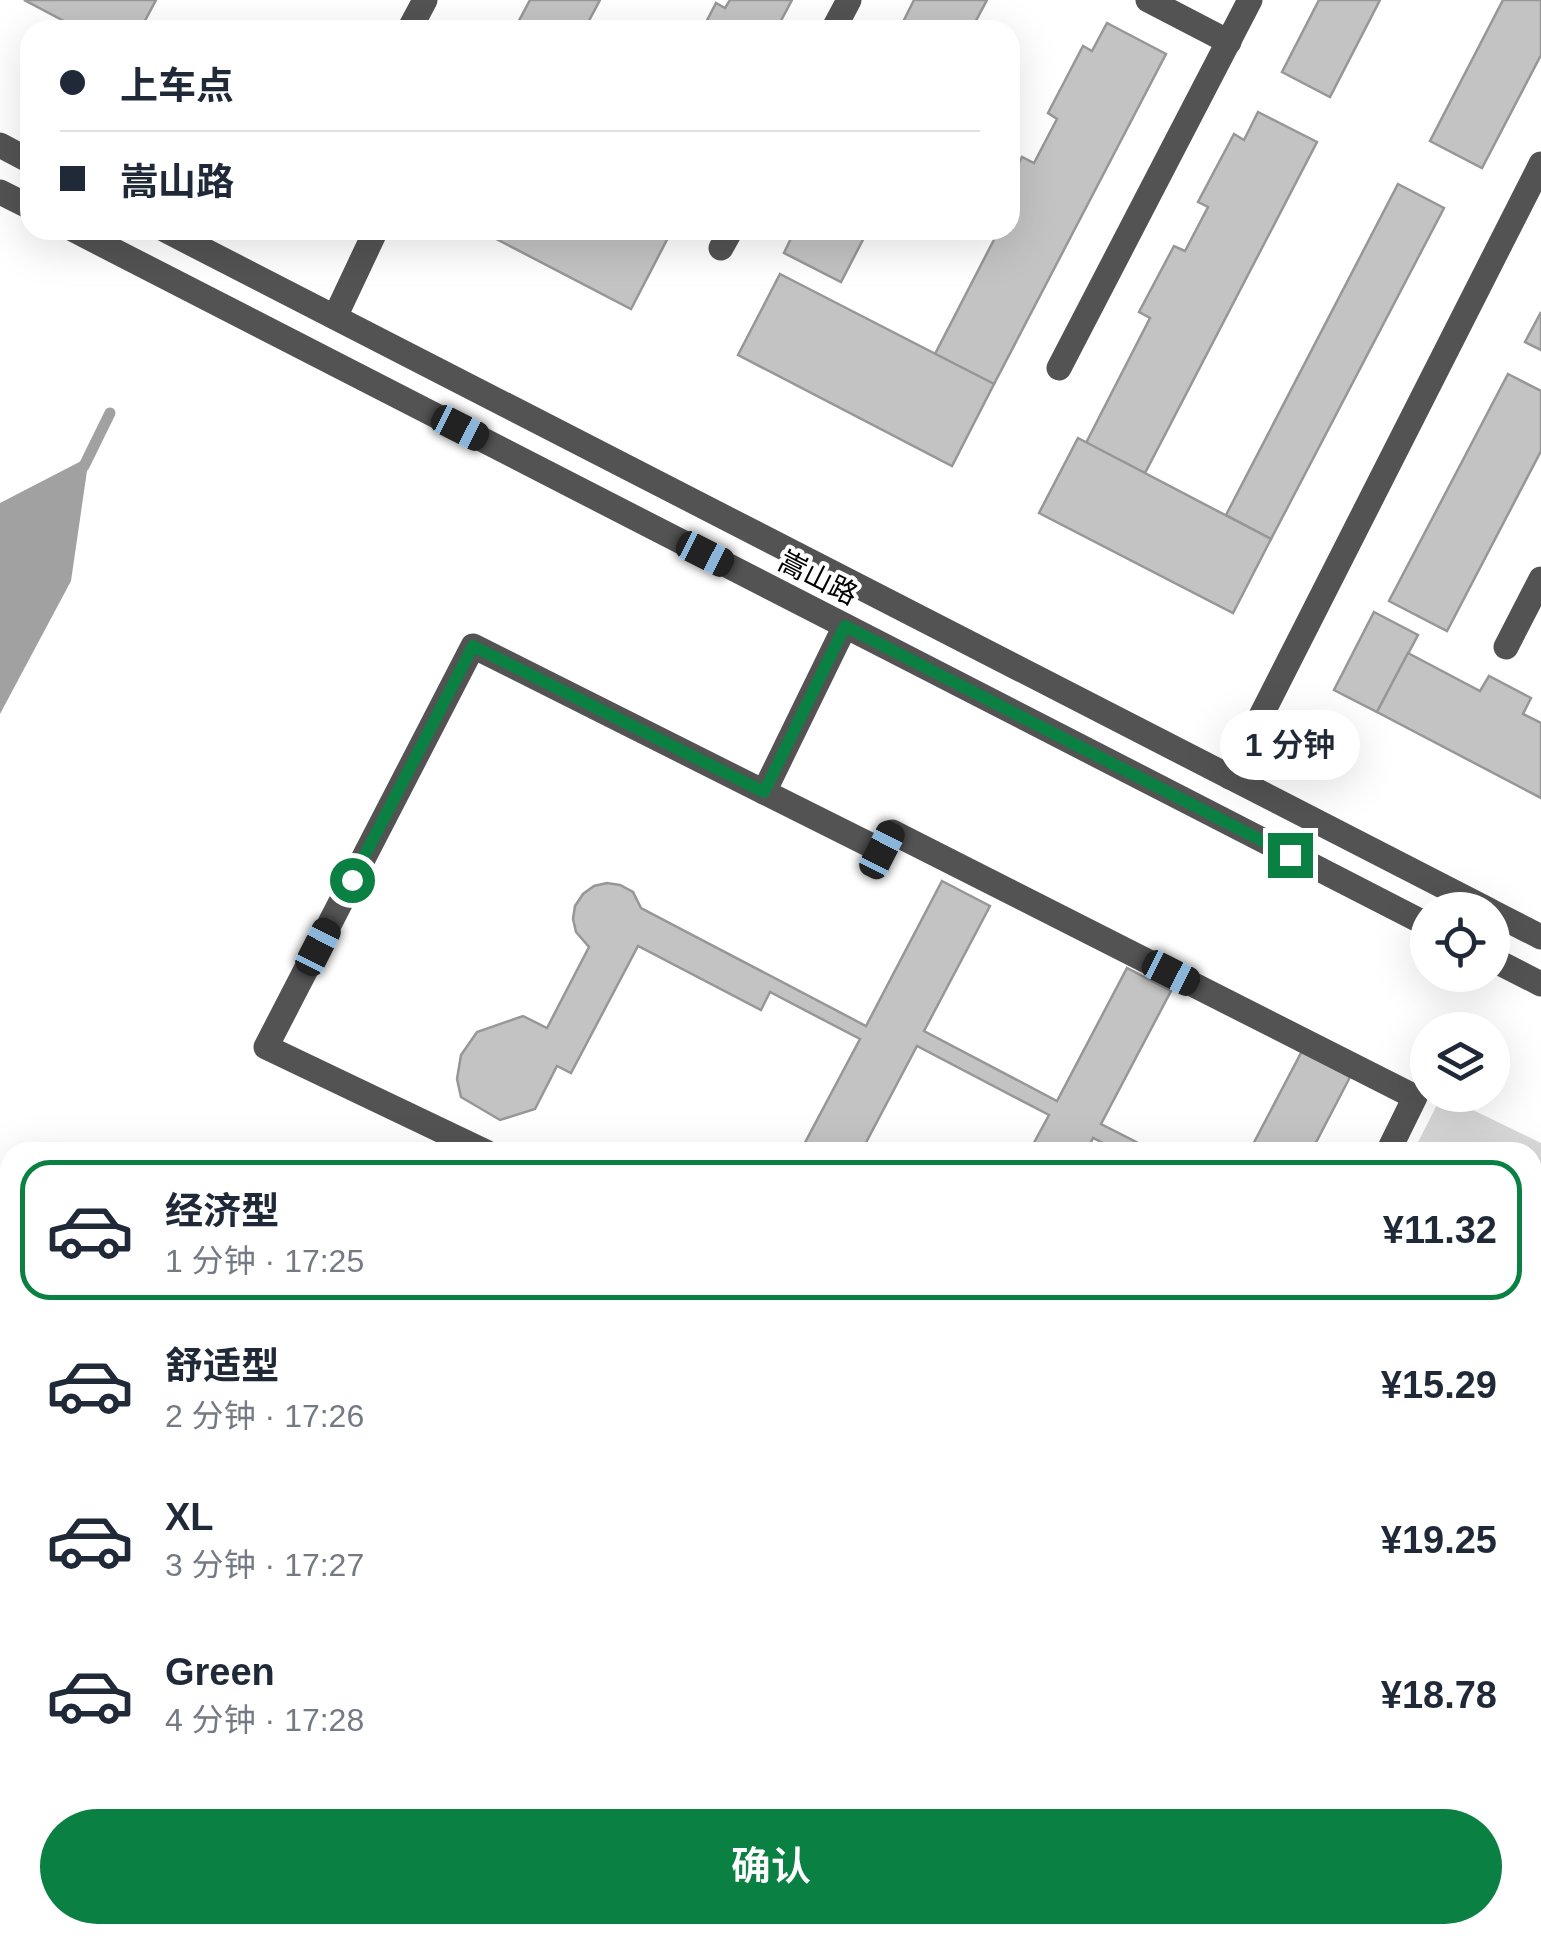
<!DOCTYPE html>
<html lang="zh">
<meta charset="utf-8">
<style>
body{margin:0;font-family:Helvetica,"Noto Sans SC",sans-serif;background:#f2f2f3;color:#1f2937;height:100vh;display:flex;flex-direction:column;font-size:38px;white-space:nowrap}
*{box-sizing:border-box;margin:0}
p{font-size:32px;color:#747a83}
.icon{flex:none;width:55px;height:55px;fill:none;stroke:currentColor;stroke-width:2;stroke-linecap:round;stroke-linejoin:round}
.map{position:relative;flex:1;overflow:hidden}
.side{position:absolute;left:0px;top:1142px;width:1542px;height:802px;display:flex;flex-direction:column;background:#fff;border-radius:30px 30px 0 0;box-shadow:0 10px 40px #0002}
.side>*{flex:none}
.hud{position:absolute;left:20px;top:20px;width:1000px;height:220px;border-radius:30px;box-shadow:0 10px 40px #0002;display:grid;align-content:center;height:220px;padding:0 40px;background:#fff}
.fabs{position:absolute;left:1410px;top:892px;display:grid;gap:20px}
.fabs a{display:grid;place-items:center;width:100px;height:100px;border-radius:50%;background:#fff;box-shadow:0 10px 40px #0002;font-size:50px}
.end{position:absolute;width:45px;height:45px;margin:-22px;border:12px solid #0b8043;background:#fff;box-shadow:0 0 0 5px #fff}
.from{border-radius:50%}
.bubble{position:absolute;height:70px;border-radius:35px;background:#fff;box-shadow:0 10px 40px #0002;font-size:32px;font-weight:600;line-height:70px;text-align:center}
.car{position:absolute;width:30px;height:60px;margin:-30px -15px;border-radius:12px;box-shadow:0 0 8px 2px #0007;background:linear-gradient(#222 24%,#8ab4d8 0 40%,#222 0 76%,#8ab4d8 0 86%,#222 0)}
.hud b{display:flex;align-items:center;gap:35px;height:95px;font-size:38px}
.hud b+b{border-top:2px solid #e0e1e3}
.hud i{width:25px;height:25px;background:#1f2937}
ul{padding:18px 0 0;list-style:none}
li{display:flex;align-items:center;gap:30px;height:140px;margin:0 20px 15px;padding:0 20px;border:5px solid transparent;border-radius:30px}
li div{flex:1}
li b{display:block;font-size:38px}
li em{font-style:normal;font-weight:600}
li.current{border-color:#0b8043}
li>.icon{width:90px;height:90px;stroke-width:1.5}
.primary-button{display:flex;gap:20px;margin-top:auto;padding:20px 40px}
.primary-button a{flex:1;height:115px;border-radius:60px;background:#0b8043;color:#fff;font-size:40px;font-weight:600;line-height:115px;text-align:center}
.map>svg:first-child{display:block}
.green{fill:#dadada}
.water{fill:#a1a1a1}
.lines{fill:none;stroke-linecap:round;stroke-linejoin:round}
.stream{stroke:#a1a1a1;stroke-width:11}
.building{fill:#c3c3c3;stroke:#979797;stroke-width:2.5}
.minor{stroke:#535353;stroke-width:25}
.route{stroke:#0b8043;stroke-width:12}
.labels{text-anchor:middle;dominant-baseline:central;stroke-width:8;stroke-linejoin:round;paint-order:stroke}
.street-label{font-size:28px;fill:#000;stroke:#fff}
</style>
<div class="map">
<svg width="1541" height="1944" viewBox="0 0 1541 1944">
<rect width="100%" height="100%" fill="#fff"/>
<g class="green">
<polygon points="1442,1095 1541,1143 1541,1331 1533,1348 1532,1152 1413,1152"/>
<polygon points="0,1544 10,1549 10,1935 748,1935 766,1944 0,1944"/>
<polygon points="1533,1721 1541,1725 1541,1944 1273,1944 1278,1935 1532,1935"/>
</g>
<polygon class="water" points="89,457 71,581 0,714 0,503"/>
<g class="lines">
<polyline class="stream" points="84,466 110,413"/>
</g>
<g class="building">
<polygon points="24,0 156,0 140,30 81,30"/>
<polygon points="530,0 600,0 584,30 514,30"/>
<polygon points="730,0 792,0 776,30 702,30 716,3 725,8"/>
<polygon points="914,0 987,0 971,30 899,30"/>
<polygon points="1319,0 1380,0 1330,97 1282,72"/>
<polygon points="1503,0 1541,0 1541,55 1482,168 1430,141"/>
<polygon points="1107,23 1166,54 994,384 935,354 999,230 1010,230 1010,180 1022,157 1034,163 1057,119 1048,113 1083,46 1092,51"/>
<polygon points="1258,112 1317,142 1145,473 1086,443 1150,318 1139,312 1174,246 1185,251 1208,207 1198,202 1234,134 1244,140"/>
<polygon points="1398,184 1444,208 1271,539 1226,515"/>
<polygon points="479,230 672,230 631,309"/>
<polygon points="795,230 868,230 841,282 784,253"/>
<polygon points="780,274 994,384 952,466 738,355"/>
<polygon points="1541,312 1541,350 1525,342"/>
<polygon points="1508,374 1541,391 1541,451 1447,631 1389,601"/>
<polygon points="1078,438 1271,539 1233,613 1039,513"/>
<polygon points="1374,612 1418,635 1377,712 1334,690"/>
<polygon points="1408,653 1480,691 1489,676 1531,698 1523,714 1541,723 1541,798 1377,712"/>
<polygon points="942,881 990,906 924,1031 1057,1101 1127,968 1171,991 1101,1124 1156,1152 1121,1152 1093,1138 1086,1152 1029,1152 1049,1115 917,1046 861,1152 800,1152 860,1039 770,992 761,1010 638,946 571,1073 557,1066 535,1109 500,1120 461,1097 457,1079 461,1055 477,1032 523,1016 547,1028 589,947 576,932 573,919 575,906 583,894 594,886 607,883 620,885 633,892 641,908 866,1026"/>
<polygon points="1302,1051 1350,1077 1311,1152 1249,1152"/>
</g>
<g class="lines">
<g class="minor">
<polyline points="1148,0 1229,42"/>
<polyline points="409,30 425,0"/>
<polyline points="833,30 849,0"/>
<polyline points="0,145 30,161"/>
<polyline points="0,192 30,207"/>
<polyline points="74,230 1428,925"/>
<polyline points="165,230 1489,910"/>
<polyline points="721,248 731,230"/>
<polyline points="335,317 376,230"/>
<polyline points="1059,368 1250,0"/>
<polyline points="845,626 764,792 882,851 892,832 1415,1097 1388,1152"/>
<polyline points="1506,647 1541,579"/>
<polyline points="1230,777 1541,164"/>
<polyline points="1492,912 1541,937"/>
<polyline points="1492,959 1541,984"/>
<polyline points="486,1152 266,1047 473,646 764,792"/>
<polyline points="1532,1697 1541,1702"/>
</g>
</g>
<g class="lines">
<polyline class="route" points="352,880 473,646 764,792 845,626 1290,855"/>
</g>
<g class="labels">
<g class="street-label">
<text transform="translate(818 578) rotate(27)">嵩山路</text>
</g>
</g>
</svg>
<div class="fabs">
<a><svg class="icon" aria-label="locate" viewBox="0 0 24 24"><circle cx="12" cy="12" r="6"/><path d="M12 2v4M12 18v4M2 12h4M18 12h4"/></svg></a>
<a><svg class="icon" aria-label="layers" viewBox="0 0 24 24"><path d="M12 4l9 5-9 5-9-5zM3 14l9 5 9-5"/></svg></a>
</div>
<i class="end from" style="left:352px;top:880px"></i>
<i class="end" style="left:1290px;top:855px"></i>
<div class="bubble" style="left:1220px;top:710px;width:140px">1 分钟</div>
<i class="car" style="left:460px;top:428px;rotate:117deg"></i>
<i class="car" style="left:705px;top:554px;rotate:117deg"></i>
<i class="car" style="left:882px;top:850px;rotate:27deg"></i>
<i class="car" style="left:318px;top:947px;rotate:27deg"></i>
<i class="car" style="left:1171px;top:973px;rotate:117deg"></i>
<div class="hud">
<b><i class="from"></i>上车点</b>
<b><i></i>嵩山路</b>
</div>
<section class="side">
<ul>
<li class="current"><svg class="icon" aria-label="car" viewBox="0 0 24 24"><path d="M5 17H2v-5l4-1 3-4h7l3 4 3 1v5h-3M9 17h6M6 11h13"/><circle cx="7" cy="17" r="2"/><circle cx="17" cy="17" r="2"/></svg><div><b>经济型</b><p>1 分钟 · 17:25</p></div><em>¥11.32</em></li>
<li><svg class="icon" aria-label="car" viewBox="0 0 24 24"><path d="M5 17H2v-5l4-1 3-4h7l3 4 3 1v5h-3M9 17h6M6 11h13"/><circle cx="7" cy="17" r="2"/><circle cx="17" cy="17" r="2"/></svg><div><b>舒适型</b><p>2 分钟 · 17:26</p></div><em>¥15.29</em></li>
<li><svg class="icon" aria-label="car" viewBox="0 0 24 24"><path d="M5 17H2v-5l4-1 3-4h7l3 4 3 1v5h-3M9 17h6M6 11h13"/><circle cx="7" cy="17" r="2"/><circle cx="17" cy="17" r="2"/></svg><div><b>XL</b><p>3 分钟 · 17:27</p></div><em>¥19.25</em></li>
<li><svg class="icon" aria-label="car" viewBox="0 0 24 24"><path d="M5 17H2v-5l4-1 3-4h7l3 4 3 1v5h-3M9 17h6M6 11h13"/><circle cx="7" cy="17" r="2"/><circle cx="17" cy="17" r="2"/></svg><div><b>Green</b><p>4 分钟 · 17:28</p></div><em>¥18.78</em></li>
</ul>
<div class="primary-button"><a>确认</a></div>
</section>
</div>
